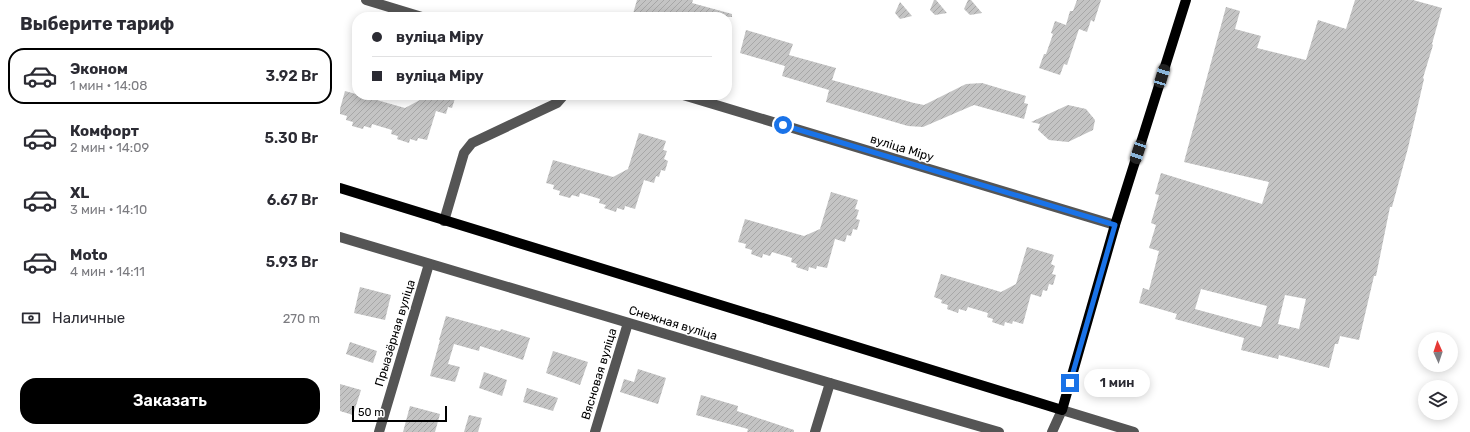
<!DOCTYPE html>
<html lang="ru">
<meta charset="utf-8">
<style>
body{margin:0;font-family:Rubik,sans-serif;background:#f7f7f7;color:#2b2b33;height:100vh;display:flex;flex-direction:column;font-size:15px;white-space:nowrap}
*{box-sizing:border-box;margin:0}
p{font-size:13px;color:#7c7c81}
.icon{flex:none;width:22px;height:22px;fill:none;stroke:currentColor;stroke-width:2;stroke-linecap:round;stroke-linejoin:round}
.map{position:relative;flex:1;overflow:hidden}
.drawer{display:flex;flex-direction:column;background:#fff;width:340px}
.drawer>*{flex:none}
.banner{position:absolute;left:12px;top:12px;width:380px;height:88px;border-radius:16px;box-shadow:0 2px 10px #0003;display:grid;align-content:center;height:88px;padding:0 20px;background:#fff}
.needle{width:26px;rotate:357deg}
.buttons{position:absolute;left:1078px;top:332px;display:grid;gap:8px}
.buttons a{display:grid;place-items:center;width:40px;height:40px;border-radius:50%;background:#fff;box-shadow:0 2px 10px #0003;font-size:20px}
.scale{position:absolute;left:12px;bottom:10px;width:95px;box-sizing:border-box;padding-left:4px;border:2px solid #000;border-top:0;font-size:11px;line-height:14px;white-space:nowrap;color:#000;-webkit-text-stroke:3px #fff;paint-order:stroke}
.end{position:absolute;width:18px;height:18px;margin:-9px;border:5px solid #1a73e8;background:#fff;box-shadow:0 0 0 2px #fff}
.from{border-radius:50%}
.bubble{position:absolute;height:28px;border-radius:14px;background:#fff;box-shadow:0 2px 10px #0003;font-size:13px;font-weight:600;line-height:28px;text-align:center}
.car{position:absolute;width:12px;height:24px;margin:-12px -6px;border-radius:5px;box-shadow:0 0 3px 1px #0007;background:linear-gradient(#222 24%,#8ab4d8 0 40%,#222 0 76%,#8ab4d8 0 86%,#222 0)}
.banner b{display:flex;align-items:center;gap:14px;height:38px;font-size:15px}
.banner b+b{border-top:1px solid #e1e1e2}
.banner i{width:10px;height:10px;background:#2b2b33}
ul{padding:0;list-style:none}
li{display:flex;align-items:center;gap:12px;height:56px;margin:0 8px 6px;padding:0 12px;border:2px solid transparent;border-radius:16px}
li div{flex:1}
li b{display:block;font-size:15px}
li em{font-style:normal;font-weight:600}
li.selected{border-color:#000}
li>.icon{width:36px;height:36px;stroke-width:1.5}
h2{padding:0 20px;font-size:18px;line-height:48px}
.pay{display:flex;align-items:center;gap:10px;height:44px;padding:0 20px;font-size:15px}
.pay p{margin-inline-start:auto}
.primary-button{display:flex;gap:8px;margin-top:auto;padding:8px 20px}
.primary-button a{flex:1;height:46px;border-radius:16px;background:#000;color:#fff;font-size:16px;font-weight:600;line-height:46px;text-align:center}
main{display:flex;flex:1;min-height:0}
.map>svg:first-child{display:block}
.building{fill:url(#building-hatch);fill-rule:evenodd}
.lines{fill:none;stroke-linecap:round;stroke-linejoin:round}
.minor{stroke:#555;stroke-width:10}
.major{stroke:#000;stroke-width:10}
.route{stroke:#1a73e8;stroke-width:5}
.labels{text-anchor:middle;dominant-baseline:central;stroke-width:3;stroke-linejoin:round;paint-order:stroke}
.street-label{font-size:12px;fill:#000;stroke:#fff}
</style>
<main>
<section class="drawer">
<h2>Выберите тариф</h2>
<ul>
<li class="selected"><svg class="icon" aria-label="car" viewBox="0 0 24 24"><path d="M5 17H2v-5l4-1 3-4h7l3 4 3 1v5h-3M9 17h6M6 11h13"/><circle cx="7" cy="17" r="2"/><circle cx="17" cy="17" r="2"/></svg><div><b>Эконом</b><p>1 мин · 14:08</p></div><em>3.92 Br</em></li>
<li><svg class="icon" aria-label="car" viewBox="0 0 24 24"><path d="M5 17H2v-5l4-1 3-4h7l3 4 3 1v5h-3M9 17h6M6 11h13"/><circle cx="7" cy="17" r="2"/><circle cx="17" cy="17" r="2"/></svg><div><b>Комфорт</b><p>2 мин · 14:09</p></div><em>5.30 Br</em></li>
<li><svg class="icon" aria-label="car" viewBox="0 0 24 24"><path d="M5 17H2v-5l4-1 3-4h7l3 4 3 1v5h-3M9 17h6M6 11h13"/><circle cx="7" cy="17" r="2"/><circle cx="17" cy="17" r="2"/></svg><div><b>XL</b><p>3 мин · 14:10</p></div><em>6.67 Br</em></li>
<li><svg class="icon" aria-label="car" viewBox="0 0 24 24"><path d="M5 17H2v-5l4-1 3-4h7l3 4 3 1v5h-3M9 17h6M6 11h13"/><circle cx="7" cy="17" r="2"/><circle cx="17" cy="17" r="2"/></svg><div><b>Moto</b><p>4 мин · 14:11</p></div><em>5.93 Br</em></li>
</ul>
<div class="pay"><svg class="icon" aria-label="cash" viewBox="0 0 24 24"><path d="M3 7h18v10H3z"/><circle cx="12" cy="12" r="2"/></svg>Наличные<p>270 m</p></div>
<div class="primary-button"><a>Заказать</a></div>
</section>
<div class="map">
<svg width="1130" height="432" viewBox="0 0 1130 432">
<defs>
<pattern id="building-hatch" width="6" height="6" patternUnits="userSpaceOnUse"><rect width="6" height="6" fill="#c4c4c4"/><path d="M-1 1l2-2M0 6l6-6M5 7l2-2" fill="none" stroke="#a7a7a7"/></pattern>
</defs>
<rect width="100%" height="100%" fill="#fff"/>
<g class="building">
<polygon points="297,0 353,0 352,3 392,14 392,17 292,17"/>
<polygon points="594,0 596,0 607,13 595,15 590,10"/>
<polygon points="628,0 631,0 642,13 630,15 624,9"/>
<polygon points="737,0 761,0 754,22 751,20 747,32 739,29 727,65 724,64 720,75 699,68 704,54 706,54 713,34 711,33 715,21 726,25 730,11 733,11"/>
<path d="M1015,0H1073L1102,8L1092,44L1093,45L1083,78L1084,79L1068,148L1052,207H1050L1036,276H1034L1019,340L1000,336L998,344H995L989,368L939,355L938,359L901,350L904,338L835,319L837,314L799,303L803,288L809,290L819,251L809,248L816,225L811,223L819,195L815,194L821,173L922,204L929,182L844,162L886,7L900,11L895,29L921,36L917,48L966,60L978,20L1006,29ZM861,289L927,306L921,327L855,309ZM945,295L966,299L959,329L938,324Z"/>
<polygon points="560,2 572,16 560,19 555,13"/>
<polygon points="406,30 453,44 449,55 496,68 492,80 574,103 584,105 626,84 642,83 686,96 684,103 688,104 684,119 634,105 583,127 568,126 486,102 489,90 442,76 445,66 400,53"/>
<polygon points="5,91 65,108 80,100 82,95 116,95 112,108 108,107 106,114 96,111 87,140 78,138 77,141 70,139 69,143 57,139 58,136 51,134 52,130 32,124 31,128 24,126 23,129 12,126 13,122 6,120 7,116 0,114 0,109"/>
<polygon points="728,105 746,109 755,120 753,130 728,142 709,140 698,130 700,124 691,122"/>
<polygon points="299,133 326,141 323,150 327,151 324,159 328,161 325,171 321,170 319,177 316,176 314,183 304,180 295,209 285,206 284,210 277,208 276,212 264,208 266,205 259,203 260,199 240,193 239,197 232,195 230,198 219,195 220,191 213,189 214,185 206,183 213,160 273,177 288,169"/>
<polygon points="491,192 518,200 515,209 519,210 516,219 520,220 517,230 513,229 511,236 507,235 505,242 495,239 487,268 477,266 476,269 469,267 468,271 456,267 457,264 451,262 452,258 432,252 430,256 423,254 422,258 411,254 412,250 405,248 406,244 398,242 405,219 464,236 480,229"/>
<polygon points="687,247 714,255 711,264 715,266 712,274 716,275 713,285 709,284 707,291 703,290 701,297 691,294 683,324 673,321 672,324 665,322 664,326 652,322 653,319 647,317 648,313 628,307 626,311 619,309 618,313 607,309 608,305 601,303 602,300 594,297 601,274 661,292 676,284"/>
<polygon points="20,287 51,295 45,320 14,313"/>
<polygon points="106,316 160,331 161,329 190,338 183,360 140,346 139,351 114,344 108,364 120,367 115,382 90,376 100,340 99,340"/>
<polygon points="10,342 37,351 33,363 6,354"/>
<polygon points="213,351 248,362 240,385 206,373"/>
<polygon points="298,369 326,378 318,404 280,392 284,379 294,382"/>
<polygon points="144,372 167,380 162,396 139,388"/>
<polygon points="0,384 21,390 13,415 0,411"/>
<polygon points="187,388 218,398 213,411 183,402"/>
<polygon points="361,395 398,406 397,411 454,430 454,432 407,432 408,429 356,415"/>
<polygon points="70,406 100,414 95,432 63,432"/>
<polygon points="129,415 142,418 138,432 124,432"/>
</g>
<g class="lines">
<g class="minor">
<polyline points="26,0 82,17"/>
<polyline points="343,95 775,225"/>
<polyline points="104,221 124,153 132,143 217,103 224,95"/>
<polyline points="0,237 490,383 659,432"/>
<polyline points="39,432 89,264"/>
<polyline points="255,432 288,323"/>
<polyline points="475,432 490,383"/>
<polyline points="712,432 722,410 794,432"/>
</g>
<polyline class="major" points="0,188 722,410 775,225 846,0"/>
</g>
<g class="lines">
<polyline class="route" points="443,125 775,225 730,383"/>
</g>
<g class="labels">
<g class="street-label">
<text transform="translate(562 148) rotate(17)">вуліца Міру</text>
<text transform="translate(333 323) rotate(17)">Снежная вуліца</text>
<text transform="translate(55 333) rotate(-73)">Прыазёрная вуліца</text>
<text transform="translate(259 374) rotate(-73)">Вясновая вуліца</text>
</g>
</g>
</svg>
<div class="buttons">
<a><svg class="needle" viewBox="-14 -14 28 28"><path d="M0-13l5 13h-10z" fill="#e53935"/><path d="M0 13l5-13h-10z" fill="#7c7c81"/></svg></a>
<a><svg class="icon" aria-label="layers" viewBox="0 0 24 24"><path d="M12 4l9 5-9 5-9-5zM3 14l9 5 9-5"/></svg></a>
</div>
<div class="scale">50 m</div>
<i class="end from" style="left:443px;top:125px"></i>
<i class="end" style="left:730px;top:383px"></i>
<div class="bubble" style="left:744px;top:369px;width:66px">1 мин</div>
<i class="car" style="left:822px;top:76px;rotate:17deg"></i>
<i class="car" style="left:798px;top:152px;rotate:198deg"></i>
<div class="banner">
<b><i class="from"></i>вуліца Міру</b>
<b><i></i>вуліца Міру</b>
</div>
</div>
</main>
